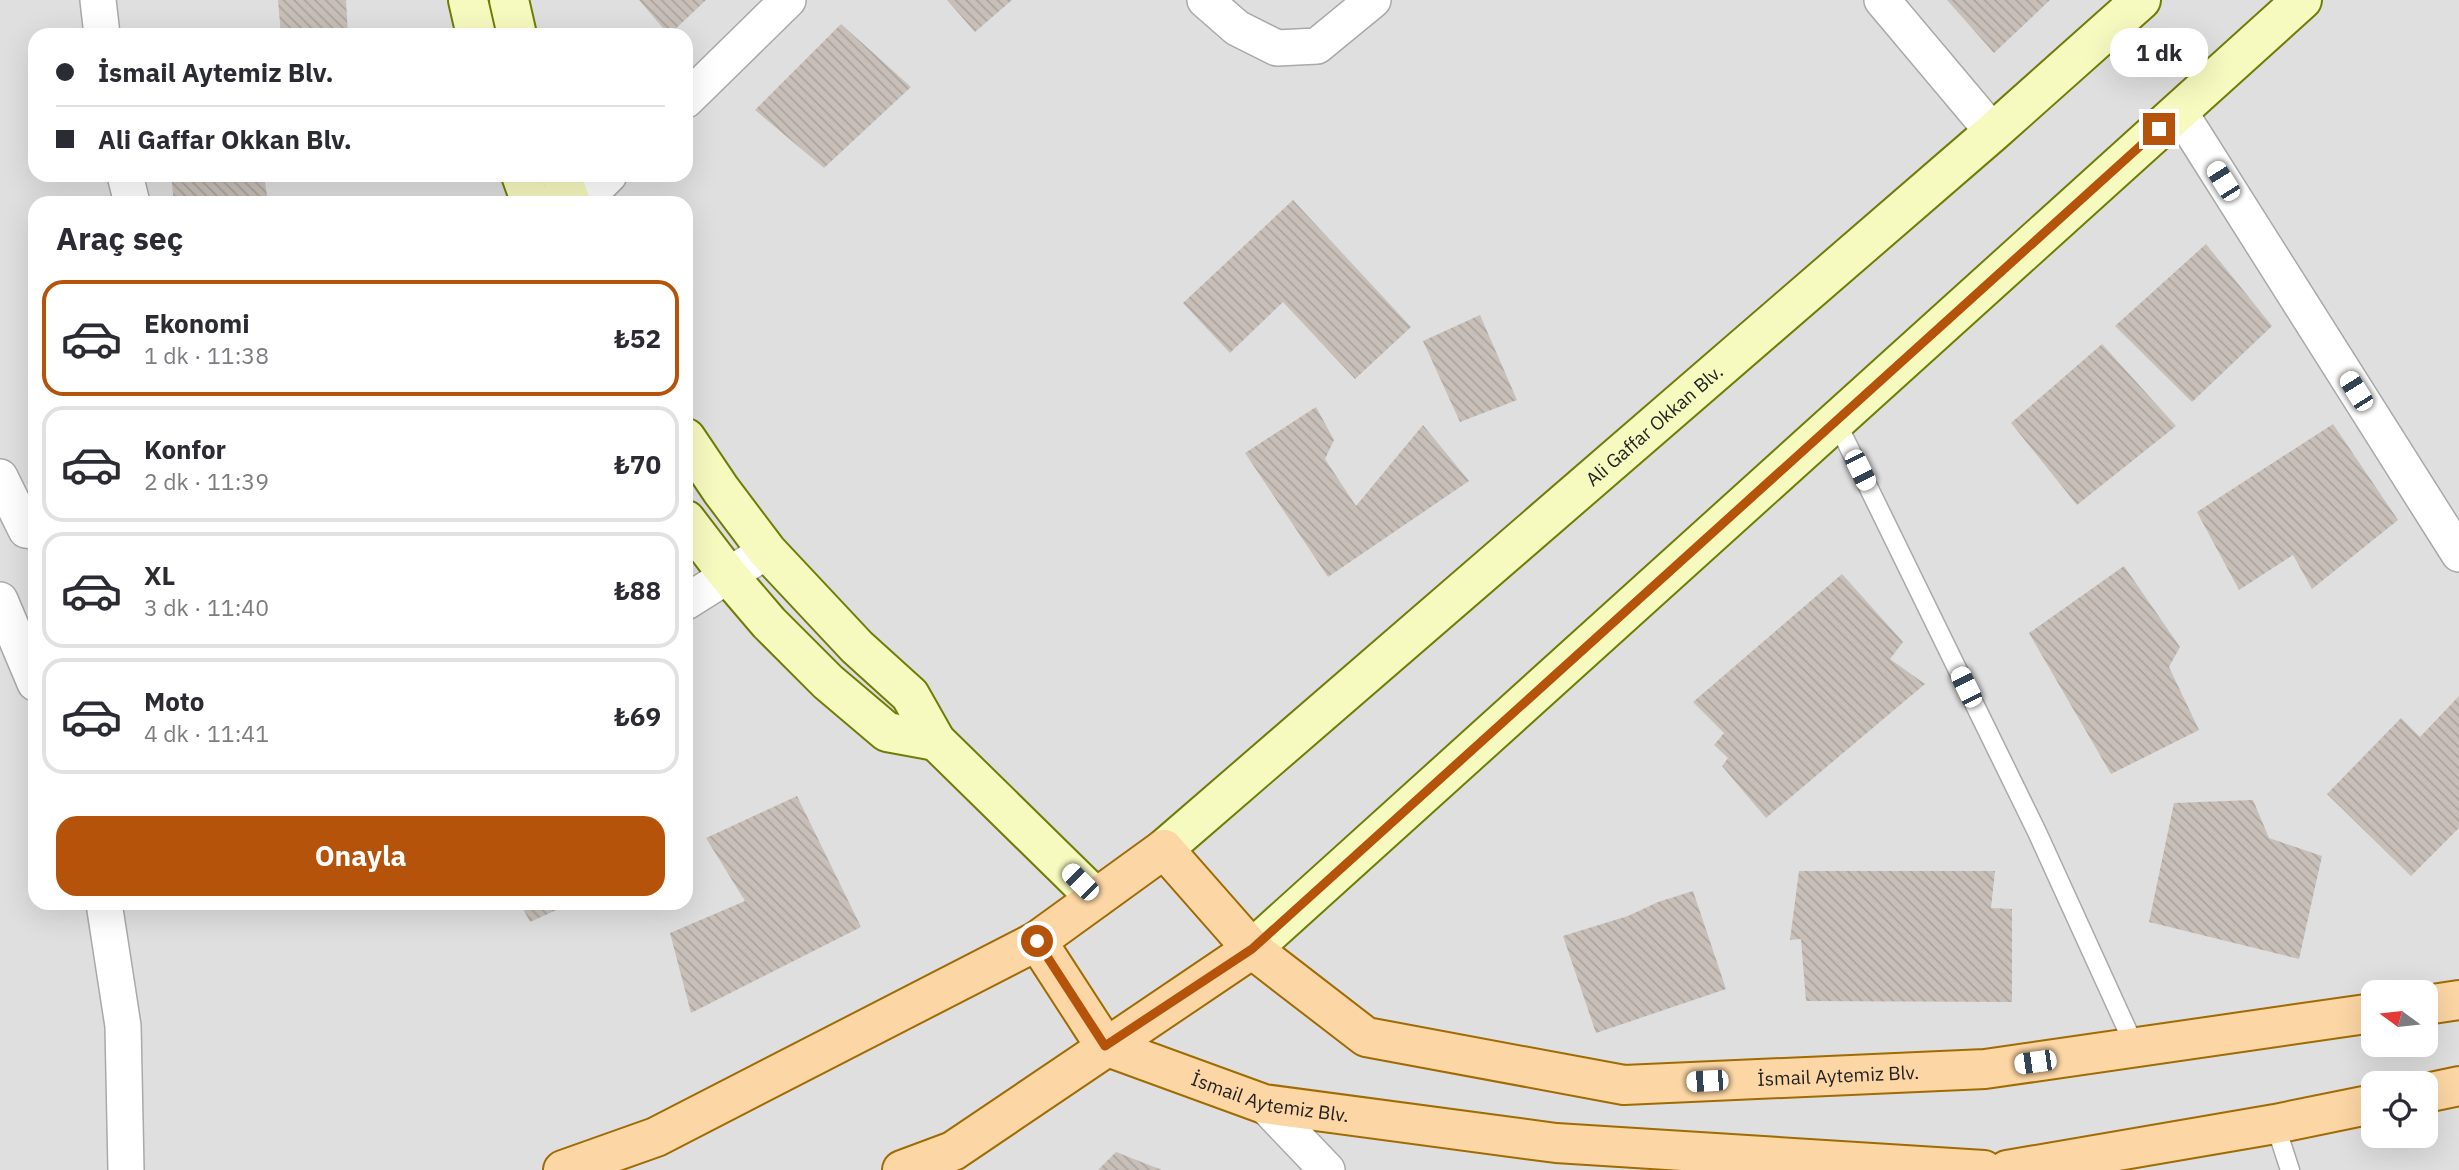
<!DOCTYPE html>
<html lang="tr">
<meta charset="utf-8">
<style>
body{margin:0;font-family:"IBM Plex Sans",sans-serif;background:#f2f2f3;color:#2b2b33;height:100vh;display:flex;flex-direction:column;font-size:26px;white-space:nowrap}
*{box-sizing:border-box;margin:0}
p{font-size:23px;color:#7c7c81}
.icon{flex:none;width:38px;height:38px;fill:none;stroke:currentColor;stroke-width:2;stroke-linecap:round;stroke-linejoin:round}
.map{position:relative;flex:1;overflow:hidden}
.side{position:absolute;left:28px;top:196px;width:665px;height:714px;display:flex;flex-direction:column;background:#fff;border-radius:21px;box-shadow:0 7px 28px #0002}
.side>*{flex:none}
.banner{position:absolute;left:28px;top:28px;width:665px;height:154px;border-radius:21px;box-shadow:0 7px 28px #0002;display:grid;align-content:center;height:154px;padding:0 28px;background:#fff}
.needle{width:46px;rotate:285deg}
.controls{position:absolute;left:2361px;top:980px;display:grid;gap:14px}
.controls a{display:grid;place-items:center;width:77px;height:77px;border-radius:14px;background:#fff;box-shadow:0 7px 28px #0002;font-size:35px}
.end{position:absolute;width:32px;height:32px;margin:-16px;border:9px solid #b45309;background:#fff;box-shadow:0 0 0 4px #fff}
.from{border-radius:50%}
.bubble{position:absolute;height:49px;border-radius:21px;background:#fff;box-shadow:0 7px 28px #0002;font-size:23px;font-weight:800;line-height:49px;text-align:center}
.car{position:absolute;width:21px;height:42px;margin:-21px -10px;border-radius:9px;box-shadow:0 0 5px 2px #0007;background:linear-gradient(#fff 24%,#345 0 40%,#fff 0 76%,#345 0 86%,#fff 0)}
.banner b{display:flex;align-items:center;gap:24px;height:66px;font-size:26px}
.banner b+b{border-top:2px solid #e1e1e2}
.banner i{width:18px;height:18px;background:#2b2b33}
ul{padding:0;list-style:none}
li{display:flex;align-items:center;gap:21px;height:116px;margin:0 14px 10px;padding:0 14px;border:4px solid #e1e1e2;border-radius:21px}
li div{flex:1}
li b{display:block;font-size:26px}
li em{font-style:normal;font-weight:800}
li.on{border-color:#b45309}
li>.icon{width:63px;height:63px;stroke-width:1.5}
h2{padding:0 28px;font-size:32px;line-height:84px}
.primary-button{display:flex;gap:14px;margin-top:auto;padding:14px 28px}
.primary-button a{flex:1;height:80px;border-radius:21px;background:#b45309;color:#fff;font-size:28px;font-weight:800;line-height:80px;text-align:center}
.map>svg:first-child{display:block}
.residential{fill:#e0dfdf;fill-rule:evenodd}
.building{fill:url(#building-back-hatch)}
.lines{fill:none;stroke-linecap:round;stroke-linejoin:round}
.lane-casing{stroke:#a9a9a9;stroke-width:21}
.street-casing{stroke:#a9a9a9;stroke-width:38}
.secondary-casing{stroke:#707d05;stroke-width:42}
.primary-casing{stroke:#a06b00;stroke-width:42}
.lane{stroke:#fff;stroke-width:18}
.street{stroke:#fff;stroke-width:35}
.secondary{stroke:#f7fabf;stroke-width:38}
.primary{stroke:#fcd6a4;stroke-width:38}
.route{stroke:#b45309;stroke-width:9}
.labels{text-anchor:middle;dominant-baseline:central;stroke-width:5;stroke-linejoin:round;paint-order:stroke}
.street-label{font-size:19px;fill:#222;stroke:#fff}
</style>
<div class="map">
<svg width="2459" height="1170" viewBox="0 0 2459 1170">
<defs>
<pattern id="building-back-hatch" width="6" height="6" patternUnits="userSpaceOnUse" patternTransform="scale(1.75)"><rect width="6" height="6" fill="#c7bfb8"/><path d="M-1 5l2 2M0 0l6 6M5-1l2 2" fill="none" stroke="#aba49e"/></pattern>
</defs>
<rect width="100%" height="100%" fill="#f2efe9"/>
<path class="residential" d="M0,0H2459V1170H0ZM35,35H686V175H35ZM35,203H686V903H35ZM2373,992H2426V1045H2373ZM2373,1083H2426V1136H2373Z"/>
<g class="building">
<polygon points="278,0 346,0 348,35 281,35"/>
<polygon points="639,0 706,0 669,35"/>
<polygon points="947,0 1012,0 975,32"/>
<polygon points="1947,0 2050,0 1994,53"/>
<polygon points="841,24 911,87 824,168 755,110"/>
<polygon points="171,175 264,175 268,203 174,203"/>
<polygon points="1293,200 1411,327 1355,379 1283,302 1230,353 1183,303"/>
<polygon points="2206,244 2272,326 2192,402 2115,326"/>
<polygon points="1480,315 1517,400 1460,422 1423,341"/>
<polygon points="2102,344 2176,426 2077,505 2011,423"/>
<polygon points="1316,407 1334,440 1325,459 1356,506 1423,425 1469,481 1328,577 1245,453"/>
<polygon points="2333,424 2398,520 2312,589 2293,555 2239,590 2197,512"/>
<polygon points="2124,566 2180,647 2169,667 2199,730 2111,774 2029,633"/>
<polygon points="1842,574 1903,642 1890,659 1925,684 1766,818 1722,766 1728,758 1714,745 1724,733 1693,702"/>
<polygon points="2459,696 2459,828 2411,876 2327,794 2401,718 2420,737"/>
<polygon points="797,796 861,927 691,1013 670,933 745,901 706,838"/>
<polygon points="2253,800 2269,838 2322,856 2299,959 2149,922 2174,803"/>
<polygon points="1799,871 1995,871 1991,908 2012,909 2012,1002 1806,1001 1801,939 1790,940"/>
<polygon points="1693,891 1726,989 1596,1033 1563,936 1628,916 1658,902"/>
<polygon points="520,903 572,903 530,922"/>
<polygon points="1116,1152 1162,1170 1098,1170"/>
</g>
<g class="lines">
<defs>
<g id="lane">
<polyline points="1836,421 2037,832 2135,1047"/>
<polyline points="2275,1124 2290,1170"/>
</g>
<g id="street">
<polyline points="98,0 102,35"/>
<polyline points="1205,0 1237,28 1277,48 1317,46 1373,0"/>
<polyline points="1882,0 1993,132"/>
<polyline points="686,100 788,0"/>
<polyline points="2179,111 2459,554"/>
<polyline points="125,175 132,203"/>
<polyline points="556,203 596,188 609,175"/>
<polyline points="0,477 26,530 35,531"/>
<polyline points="0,600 35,683"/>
<polyline points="686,602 767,551"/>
<polyline points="104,903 123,1026 126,1170"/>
<polyline points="1264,1104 1327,1170"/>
</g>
<g id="secondary">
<polyline points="468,0 476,35"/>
<polyline points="509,0 517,35"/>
<polyline points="521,175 531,203"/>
<polyline points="561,175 571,203"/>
<polyline points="686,438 721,490 767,551 857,647 910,695 936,741 1096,898"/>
<polyline points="686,520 728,575 769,623 828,682 887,732 936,741"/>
<path id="s1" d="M1164,849L1993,132L2141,0"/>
<polyline points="1252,949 2302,0"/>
</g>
<g id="primary">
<path id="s2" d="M1037,941L1105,1046L1264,1104L1556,1143L1984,1170"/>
<polyline points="2426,1005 2459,1000"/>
<polyline points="2426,1093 2459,1086"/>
<path id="s3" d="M563,1170L656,1137L1037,941L1164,849L1252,949L1366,1037L1624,1085L1985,1069L2373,1013"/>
<polyline points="902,1170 953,1151 1252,949"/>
<polyline points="2007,1170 2275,1124 2373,1104"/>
</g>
</defs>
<use href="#lane" class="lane-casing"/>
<use href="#street" class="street-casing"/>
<use href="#secondary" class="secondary-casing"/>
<use href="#primary" class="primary-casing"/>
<use href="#lane" class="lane"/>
<use href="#street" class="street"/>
<use href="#secondary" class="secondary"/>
<use href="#primary" class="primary"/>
</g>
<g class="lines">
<polyline class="route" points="1037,941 1105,1046 1252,949 2159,129"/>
</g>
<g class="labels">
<g class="street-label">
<text stroke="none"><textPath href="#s1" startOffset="648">Ali Gaffar Okkan Blv.</textPath></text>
<text stroke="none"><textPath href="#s3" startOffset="1438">İsmail Aytemiz Blv.</textPath></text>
<text stroke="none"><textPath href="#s2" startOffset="299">İsmail Aytemiz Blv.</textPath></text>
</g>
</g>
</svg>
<div class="controls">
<a><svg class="needle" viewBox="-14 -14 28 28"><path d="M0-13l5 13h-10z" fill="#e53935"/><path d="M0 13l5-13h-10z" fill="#7c7c81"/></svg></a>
<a><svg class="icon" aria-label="locate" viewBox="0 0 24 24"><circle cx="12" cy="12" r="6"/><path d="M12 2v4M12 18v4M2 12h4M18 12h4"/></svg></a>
</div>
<i class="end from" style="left:1037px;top:941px"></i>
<i class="end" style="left:2159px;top:129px"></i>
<div class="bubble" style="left:2110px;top:28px;width:98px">1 dk</div>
<i class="car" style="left:2223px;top:181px;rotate:328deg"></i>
<i class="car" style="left:2356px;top:391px;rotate:328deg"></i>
<i class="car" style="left:1860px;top:470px;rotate:154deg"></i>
<i class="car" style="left:1966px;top:687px;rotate:334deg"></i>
<i class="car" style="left:1080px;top:882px;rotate:315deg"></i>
<i class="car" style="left:2035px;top:1062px;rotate:262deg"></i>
<i class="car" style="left:1707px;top:1081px;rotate:267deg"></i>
<div class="banner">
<b><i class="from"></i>İsmail Aytemiz Blv.</b>
<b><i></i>Ali Gaffar Okkan Blv.</b>
</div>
<section class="side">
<h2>Araç seç</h2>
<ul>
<li class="on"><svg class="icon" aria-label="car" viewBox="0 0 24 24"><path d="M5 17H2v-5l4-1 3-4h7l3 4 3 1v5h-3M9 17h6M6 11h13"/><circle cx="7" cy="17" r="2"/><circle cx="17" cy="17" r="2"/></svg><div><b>Ekonomi</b><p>1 dk · 11:38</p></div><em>₺52</em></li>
<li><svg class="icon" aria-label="car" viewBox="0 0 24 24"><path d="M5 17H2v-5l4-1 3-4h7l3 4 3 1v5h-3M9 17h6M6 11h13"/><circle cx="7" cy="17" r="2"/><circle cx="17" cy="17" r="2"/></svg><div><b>Konfor</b><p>2 dk · 11:39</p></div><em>₺70</em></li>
<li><svg class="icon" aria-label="car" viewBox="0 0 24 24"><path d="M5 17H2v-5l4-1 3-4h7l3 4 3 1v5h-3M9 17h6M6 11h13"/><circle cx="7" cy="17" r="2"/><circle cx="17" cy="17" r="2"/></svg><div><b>XL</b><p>3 dk · 11:40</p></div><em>₺88</em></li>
<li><svg class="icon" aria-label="car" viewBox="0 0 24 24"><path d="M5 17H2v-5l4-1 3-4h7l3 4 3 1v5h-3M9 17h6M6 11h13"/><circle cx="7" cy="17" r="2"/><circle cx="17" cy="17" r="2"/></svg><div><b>Moto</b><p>4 dk · 11:41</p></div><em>₺69</em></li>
</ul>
<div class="primary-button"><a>Onayla</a></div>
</section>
</div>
